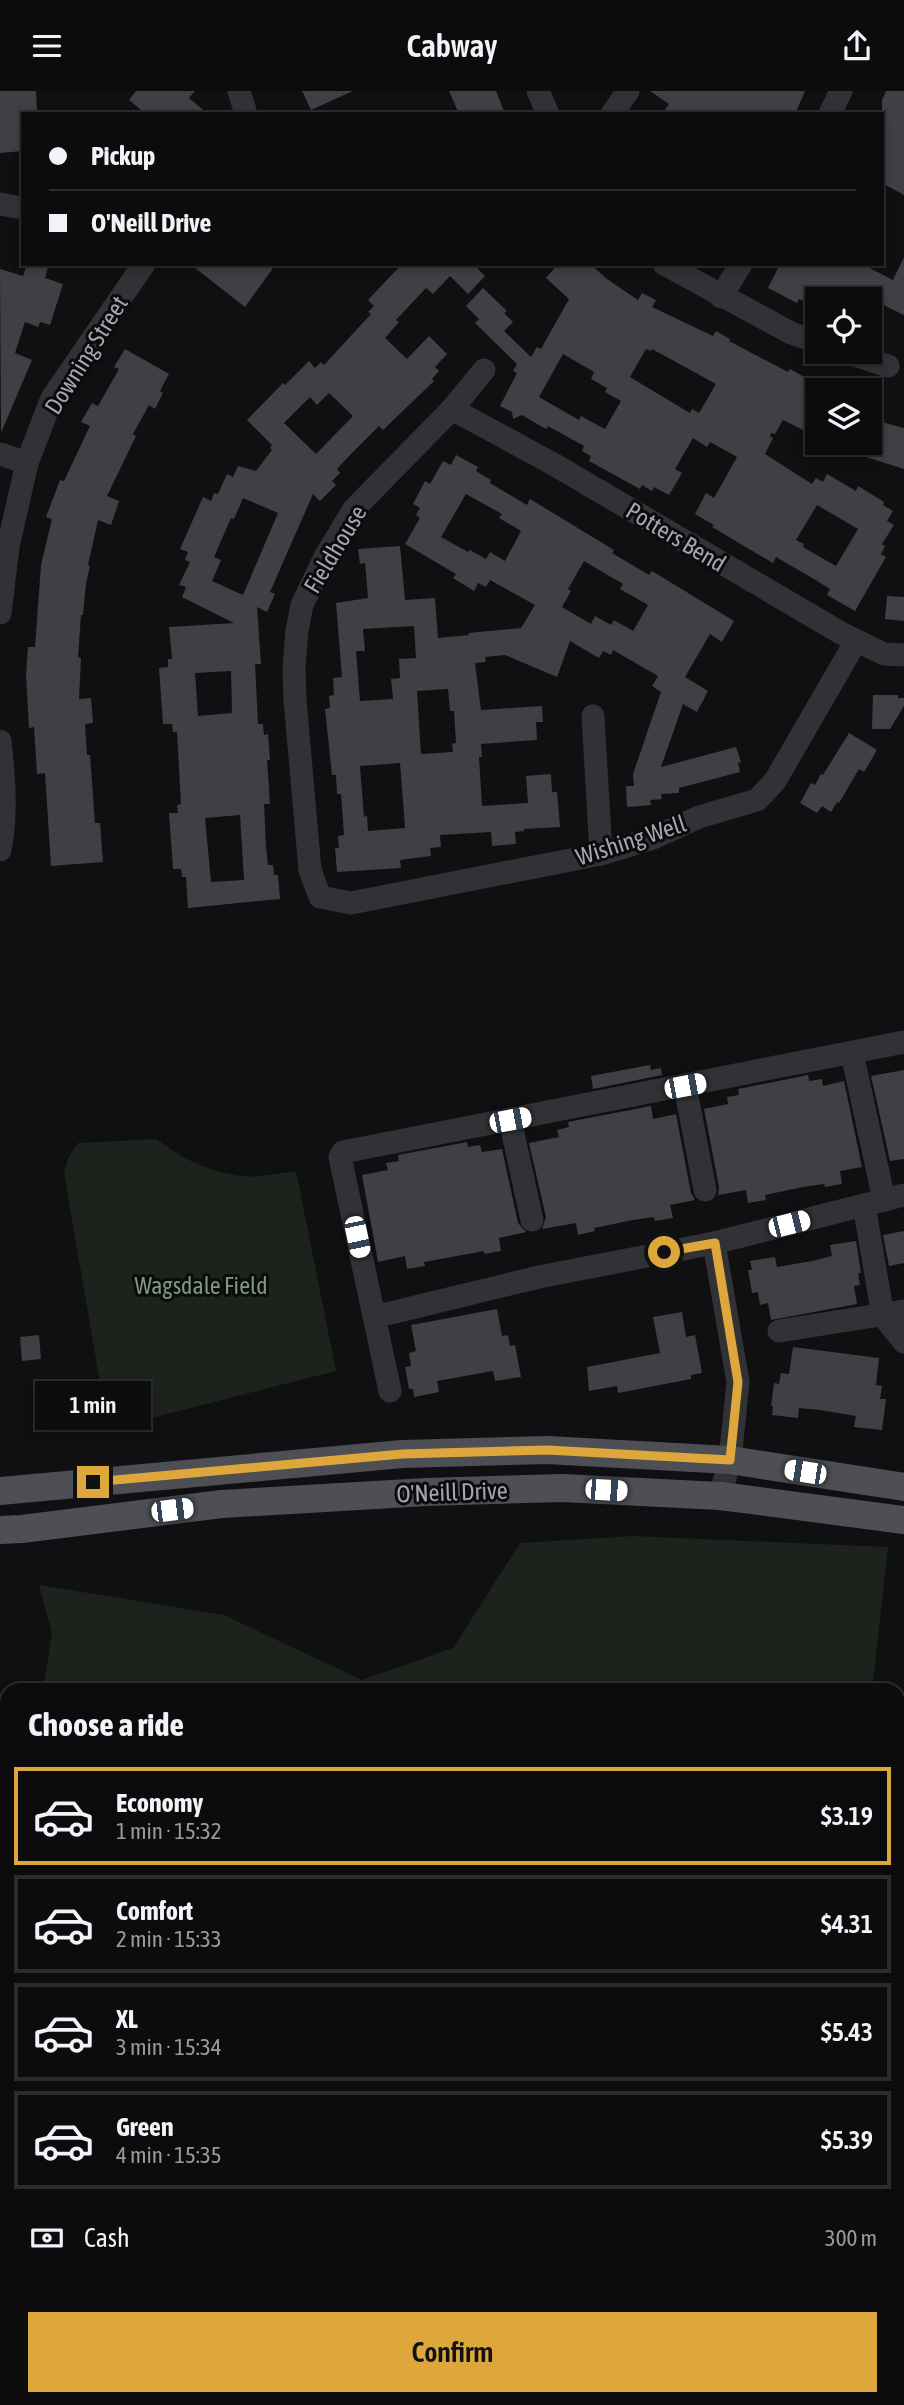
<!DOCTYPE html>
<meta charset="utf-8">
<style>
body{margin:0;font-family:"Asap Condensed",sans-serif;background:#151416;color:#f1f3f6;height:100vh;display:flex;flex-direction:column;font-size:26px;white-space:nowrap}
*{box-sizing:border-box;margin:0}
p{font-size:23px;color:#9a9b9d}
.icon{flex:none;width:38px;height:38px;fill:none;stroke:currentColor;stroke-width:2;stroke-linecap:round;stroke-linejoin:round}
.map{position:relative;flex:1;overflow:hidden}
.details{position:absolute;left:0px;top:1592px;width:905px;height:723px;display:flex;flex-direction:column;background:#0c0b0d;border-radius:21px 21px 0 0;box-shadow:0 4px 10px #0003,0 0 0 2px #2c2b2e}
.details>*{flex:none}
.hud{position:absolute;left:21px;top:21px;width:863px;height:154px;border-radius:0px;box-shadow:0 4px 10px #0003,0 0 0 2px #2c2b2e;display:grid;align-content:center;height:154px;padding:0 28px;background:#0c0b0d}
.controls{position:absolute;left:805px;top:196px;display:grid;gap:14px}
.controls a{display:grid;place-items:center;width:77px;height:77px;border-radius:0px;background:#0c0b0d;box-shadow:0 4px 10px #0003,0 0 0 2px #2c2b2e;font-size:35px}
.end{position:absolute;width:32px;height:32px;margin:-16px;border:9px solid #dda73b;background:#111;box-shadow:0 0 0 4px #111}
.from{border-radius:50%}
.bubble{position:absolute;height:49px;border-radius:0px;background:#0c0b0d;box-shadow:0 4px 10px #0003,0 0 0 2px #2c2b2e;font-size:23px;font-weight:600;line-height:49px;text-align:center}
.car{position:absolute;width:21px;height:42px;margin:-21px -10px;border-radius:9px;box-shadow:0 0 5px 2px #0007;background:linear-gradient(#fff 24%,#345 0 40%,#fff 0 76%,#345 0 86%,#fff 0)}
.hud b{display:flex;align-items:center;gap:24px;height:66px;font-size:26px}
.hud b+b{border-top:2px solid #2c2b2e}
.hud i{width:18px;height:18px;background:#f1f3f6}
ul{padding:0;list-style:none}
li{display:flex;align-items:center;gap:21px;height:98px;margin:0 14px 10px;padding:0 14px;border:4px solid #2c2b2e;border-radius:0px}
li div{flex:1}
li b{display:block;font-size:26px}
li em{font-style:normal;font-weight:600}
li.selected{border-color:#dda73b}
li>.icon{width:63px;height:63px;stroke-width:1.5}
h2{padding:0 28px;font-size:32px;line-height:84px}
.pay{display:flex;align-items:center;gap:18px;height:77px;padding:0 28px;font-size:26px}
.pay p{margin-inline-start:auto}
.button{display:flex;gap:14px;margin-top:auto;padding:14px 28px}
.button a{flex:1;height:80px;border-radius:0px;background:#dda73b;color:#111;font-size:28px;font-weight:600;line-height:80px;text-align:center}
header{display:flex;justify-content:space-between;align-items:center;height:91px;padding:0 28px;background:#0c0b0d;font-size:32px;font-weight:600}
.map>svg:first-child{display:block}
.green{fill:#1c231d}
.building{fill:#3f4044;fill-rule:evenodd}
.lines{fill:none;stroke-linecap:round;stroke-linejoin:round}
.minor{stroke:#313235;stroke-width:23}
.major{stroke:#4d4f54;stroke-width:28}
.route{stroke:#dda73b;stroke-width:9}
.labels{text-anchor:middle;dominant-baseline:central;stroke-width:6;stroke-linejoin:round;paint-order:stroke}
.street-label{font-size:24px;fill:#a2a6b0;stroke:#0b0b0c}
.park-label{font-size:24px;fill:#7b997d;stroke:#0b0b0c}
</style>
<header><svg class="icon" aria-label="menu" viewBox="0 0 24 24"><path d="M4 6h16M4 12h16M4 18h16"/></svg>Cabway<svg class="icon" aria-label="share" viewBox="0 0 24 24"><path d="M12 15V3M7 8l5-5 5 5M5 13v7h14v-7"/></svg></header>
<div class="map">
<svg width="904" height="2314" viewBox="0 0 904 2314">
<rect width="100%" height="100%" fill="#100f11"/>
<g class="green">
<path d="M157,1048C179,1067 212,1082 242,1085C258,1087 279,1082 296,1080L336,1280L108,1338L64,1082L68,1067L78,1052Z"/>
<polygon points="633,1445 888,1456 872,1599 43,1599 52,1542 39,1494 224,1524 362,1589 453,1557 520,1452"/>
<polygon points="898,1618 904,1620 904,2314 0,2314 0,1743 7,1733 7,2308 898,2308"/>
</g>
<g class="building">
<polygon points="0,0 36,0 37,21 23,22 23,60 0,62"/>
<polygon points="136,0 195,0 189,7 208,23 146,23 129,9"/>
<polygon points="302,0 353,0 311,19"/>
<polygon points="449,0 496,0 505,23 459,23"/>
<polygon points="650,0 805,0 795,23 662,23 669,13"/>
<polygon points="886,0 904,0 904,104 882,92 882,9"/>
<polygon points="904,166 904,224 871,208 845,208 822,196 810,214 799,208 797,212 768,197 780,173 862,173 893,189"/>
<polygon points="27,173 49,173 45,187 63,193 50,234 40,231 38,236 25,231 15,262 32,269 1,342 0,178 23,185"/>
<polygon points="190,173 276,173 245,216"/>
<path d="M402,173H473L485,185L468,203L450,185L433,203L426,197L396,229L399,231L385,247L407,268L429,245L447,263L435,276L439,280L432,288L434,290L383,339L379,335L349,365L337,378L340,382L332,390L336,394L320,410L313,403L270,501L275,503L267,521L257,516L261,573H255L258,633H263L264,644L268,643L270,669H267L270,713H264L266,756L268,774H273L274,784H278L280,808L188,817L186,786H182L181,778H173L169,722H178L177,714L181,713L177,641H173L172,633H163L159,577L168,576V568H172L169,536L234,532L182,506L186,496L179,494L190,471L185,469L188,461L180,458L203,406L211,410L214,402L218,403L227,383L233,386L238,375L256,380L272,359L270,357L272,354L247,329L283,292L285,294L309,270L315,277L321,271L324,274L371,223L368,221L374,215L368,209ZM329,302L353,325L316,363L284,332L310,306L317,314ZM243,407L278,422L243,504L212,490L221,469L214,466L231,427L234,428ZM231,580L232,622L198,625L195,582ZM240,724L244,789L211,791L205,727Z"/>
<path d="M558,173H590L607,188L638,209L642,202L656,209L652,216L713,245L716,240L730,248L729,250L788,281L790,278L817,293V346L783,329L775,343L771,342L770,345L773,347L765,363L812,393L816,387L823,391L827,383L856,400L858,395L884,411L883,414L893,420L887,430L894,434L882,453L885,455L881,463L886,466L855,520L827,504L830,498L814,488L776,466L773,472L712,436L714,434L695,423L706,402L714,407L737,366L710,351L707,356L693,347L675,378L682,382L669,404L654,396L652,400L642,394L640,398L589,370L591,365L582,360L584,355L548,335L546,338L522,324L513,328L512,321L500,315L517,282L513,280L517,273L475,232L479,228L466,215L483,197L507,220L504,222L513,231L504,240L531,266L537,256L541,258L569,208L546,187ZM646,258L651,260L652,258L716,293L699,322L692,318L690,322L630,286ZM563,263L594,281L591,288L607,297L605,301L621,310L605,338L581,325L579,329L539,306ZM817,414L858,438L836,475L803,456L804,453L796,449Z"/>
<polygon points="125,258 169,283 160,300 163,302 155,318 149,314 133,343 136,345 107,405 119,410 111,434 98,429 88,474 90,475 86,493 83,524 81,524 78,566 81,567 79,608 91,607 93,632 85,633 87,664 90,664 95,732 100,732 103,771 51,775 45,682 37,683 34,636 29,637 26,584 28,556 35,556 41,474 52,428 46,426 60,389 64,390 90,335 81,331 92,312 98,315 119,278 114,276"/>
<polygon points="870,328 904,337 904,378 837,357 838,352 870,352"/>
<path d="M456,364L478,376L476,380L491,389L490,392L527,414L530,408L614,459L612,462L649,484L652,480L734,530L722,551L710,543L685,586L708,600L697,621L683,613L661,676L736,656L741,671L738,672L740,681L679,697V702L661,703L662,708L650,709L651,714L627,716L626,695H634L633,683L661,601L652,595L658,585L613,559L611,564L603,560L599,567L570,550L557,586L505,564L485,566L486,571L475,572L481,619L542,615L543,631H536L537,649L481,653L482,666H479L482,715L528,712L526,685L551,683L552,701H557L560,736L524,738V740L515,741L516,753L492,755L491,741L440,744L441,756L430,757L431,765L400,769L401,777L337,781L335,757H339L338,745L344,744L341,703H337L336,684H332L325,618L330,617L329,605L334,604L333,587L342,586L336,512L368,507L365,472L360,473L358,458L400,455L405,509L435,507L438,547L469,544L468,542L521,537L535,514L490,489L486,496L478,492L474,500L453,487L456,483L405,453L420,427L416,424L420,417L413,413L425,390L430,393L443,370L451,374ZM466,403L502,423L499,427L521,440L505,470L490,461L486,468L470,459L468,461L441,446ZM584,470L623,493L620,498L648,514L633,540L614,529L611,534L595,525L591,533L562,516L571,500L568,498ZM414,535L416,567L399,568L400,587L391,588L393,608L360,610L356,560H365L363,538ZM448,598L450,620H454L456,652L452,653L453,661L421,663L417,600ZM400,672L405,737L368,740L367,725L364,726L360,675Z"/>
<polygon points="887,505 904,506 904,530 885,528"/>
<polygon points="873,604 898,604 898,607 904,607 904,615 890,638 872,638"/>
<polygon points="849,642 877,659 864,681 859,678 839,712 837,711 831,721 822,715 817,722 800,712 811,692 815,694 821,683 823,684"/>
<polygon points="650,974 651,979 661,977 662,984 593,998 591,985"/>
<polygon points="904,979 904,1068 890,1070 871,985"/>
<polygon points="808,984 809,990 822,988 823,995 844,990 862,1076 840,1080 842,1093 825,1096 824,1093 803,1096 765,1104 766,1109 748,1112 746,1099 718,1104 719,1096 704,1018 728,1013 727,1006 739,1004 738,998"/>
<polygon points="651,1015 653,1028 676,1023 691,1102 695,1109 670,1114 673,1127 655,1130 654,1126 633,1129 594,1137 595,1140 578,1144 576,1132 542,1138 546,1126 529,1052 559,1046 557,1039 569,1036 568,1031"/>
<polygon points="467,1051 468,1056 480,1054 482,1061 502,1058 518,1132 526,1141 499,1147 501,1160 484,1163 484,1160 424,1171 425,1175 407,1178 405,1165 378,1171 362,1084 388,1079 386,1072 399,1070 398,1064"/>
<polygon points="904,1140 904,1172 889,1175 883,1144"/>
<polygon points="856,1150 861,1182 858,1182 860,1194 854,1195 857,1213 771,1229 768,1212 760,1214 758,1201 752,1202 748,1179 752,1179 750,1170 775,1166 777,1176 812,1170 832,1165 830,1154"/>
<polygon points="497,1218 502,1245 508,1244 510,1255 515,1254 521,1286 495,1290 493,1280 437,1290 439,1301 414,1306 413,1298 409,1298 405,1276 411,1275 409,1262 416,1260 411,1234"/>
<polygon points="682,1221 686,1246 695,1244 702,1282 691,1284 691,1288 618,1302 617,1295 589,1300 587,1276 660,1262 653,1226"/>
<polygon points="39,1244 41,1268 22,1270 20,1246"/>
<polygon points="793,1256 879,1267 876,1294 882,1295 880,1308 886,1308 882,1339 854,1336 856,1325 820,1319 799,1317 798,1327 772,1324 773,1315 771,1315 774,1292 779,1293 781,1282 789,1283"/>
</g>
<g class="lines">
<g class="minor">
<polyline points="239,0 246,23"/>
<polyline points="538,0 548,23"/>
<polyline points="612,23 628,0"/>
<polyline points="830,23 841,0"/>
<polyline points="0,113 23,117"/>
<polyline points="664,173 791,242 817,251"/>
<polyline points="721,206 741,173"/>
<polyline points="846,261 888,275"/>
<polyline points="484,279 452,318 354,418 325,466 302,514 297,539 294,576 295,609 310,779 320,806 351,812 601,763 653,747 699,726 757,709 775,690 856,550"/>
<polyline points="452,318 555,374 841,542 884,563 904,564"/>
<polyline points="0,363 27,372"/>
<polyline points="0,522 8,456 27,372 52,307 144,173"/>
<polyline points="593,625 601,763"/>
<path d="M0,650C4,686 7,723 0,759"/>
<polyline points="852,962 884,1109"/>
<polyline points="685,995 705,1099"/>
<polyline points="510,1029 532,1129"/>
<polyline points="864,1114 883,1225 904,1251"/>
<polyline points="714,1152 738,1291 730,1369 720,1405"/>
<polyline points="374,1226 539,1186 714,1152 904,1104"/>
<polyline points="779,1240 904,1220"/>
<polyline points="390,1300 340,1066 343,1061 904,951"/>
</g>
<g class="major">
<polyline points="0,1400 402,1363 547,1359 730,1369 904,1396"/>
<polyline points="0,1439 22,1438 222,1413 426,1401 562,1397 720,1405 904,1429"/>
</g>
</g>
<g class="lines">
<polyline class="route" points="93,1391 402,1363 547,1359 730,1369 738,1291 715,1152 664,1161"/>
</g>
<g class="labels">
<g class="street-label">
<text transform="translate(86 264) rotate(-58)">Downing Street</text>
<text transform="translate(676 446) rotate(31)">Potters Bend</text>
<text transform="translate(335 458) rotate(-59)">Fieldhouse</text>
<text transform="translate(631 749) rotate(-18)">Wishing Well</text>
<text transform="translate(452 1401) rotate(-2)">O'Neill Drive</text>
</g>
<g class="park-label">
<text x="201" y="1194">Wagsdale Field</text>
</g>
</g>
</svg>
<div class="controls">
<a><svg class="icon" aria-label="locate" viewBox="0 0 24 24"><circle cx="12" cy="12" r="6"/><path d="M12 2v4M12 18v4M2 12h4M18 12h4"/></svg></a>
<a><svg class="icon" aria-label="layers" viewBox="0 0 24 24"><path d="M12 4l9 5-9 5-9-5zM3 14l9 5 9-5"/></svg></a>
</div>
<i class="end from" style="left:664px;top:1161px"></i>
<i class="end" style="left:93px;top:1391px"></i>
<div class="bubble" style="left:35px;top:1290px;width:116px">1 min</div>
<i class="car" style="left:685px;top:995px;rotate:79deg"></i>
<i class="car" style="left:510px;top:1029px;rotate:79deg"></i>
<i class="car" style="left:789px;top:1133px;rotate:76deg"></i>
<i class="car" style="left:357px;top:1146px;rotate:168deg"></i>
<i class="car" style="left:805px;top:1381px;rotate:279deg"></i>
<i class="car" style="left:606px;top:1399px;rotate:93deg"></i>
<i class="car" style="left:172px;top:1419px;rotate:83deg"></i>
<div class="hud">
<b><i class="from"></i>Pickup</b>
<b><i></i>O'Neill Drive</b>
</div>
<section class="details">
<h2>Choose a ride</h2>
<ul>
<li class="selected"><svg class="icon" aria-label="car" viewBox="0 0 24 24"><path d="M5 17H2v-5l4-1 3-4h7l3 4 3 1v5h-3M9 17h6M6 11h13"/><circle cx="7" cy="17" r="2"/><circle cx="17" cy="17" r="2"/></svg><div><b>Economy</b><p>1 min · 15:32</p></div><em>$3.19</em></li>
<li><svg class="icon" aria-label="car" viewBox="0 0 24 24"><path d="M5 17H2v-5l4-1 3-4h7l3 4 3 1v5h-3M9 17h6M6 11h13"/><circle cx="7" cy="17" r="2"/><circle cx="17" cy="17" r="2"/></svg><div><b>Comfort</b><p>2 min · 15:33</p></div><em>$4.31</em></li>
<li><svg class="icon" aria-label="car" viewBox="0 0 24 24"><path d="M5 17H2v-5l4-1 3-4h7l3 4 3 1v5h-3M9 17h6M6 11h13"/><circle cx="7" cy="17" r="2"/><circle cx="17" cy="17" r="2"/></svg><div><b>XL</b><p>3 min · 15:34</p></div><em>$5.43</em></li>
<li><svg class="icon" aria-label="car" viewBox="0 0 24 24"><path d="M5 17H2v-5l4-1 3-4h7l3 4 3 1v5h-3M9 17h6M6 11h13"/><circle cx="7" cy="17" r="2"/><circle cx="17" cy="17" r="2"/></svg><div><b>Green</b><p>4 min · 15:35</p></div><em>$5.39</em></li>
</ul>
<div class="pay"><svg class="icon" aria-label="cash" viewBox="0 0 24 24"><path d="M3 7h18v10H3z"/><circle cx="12" cy="12" r="2"/></svg>Cash<p>300 m</p></div>
<div class="button"><a>Confirm</a></div>
</section>
</div>
